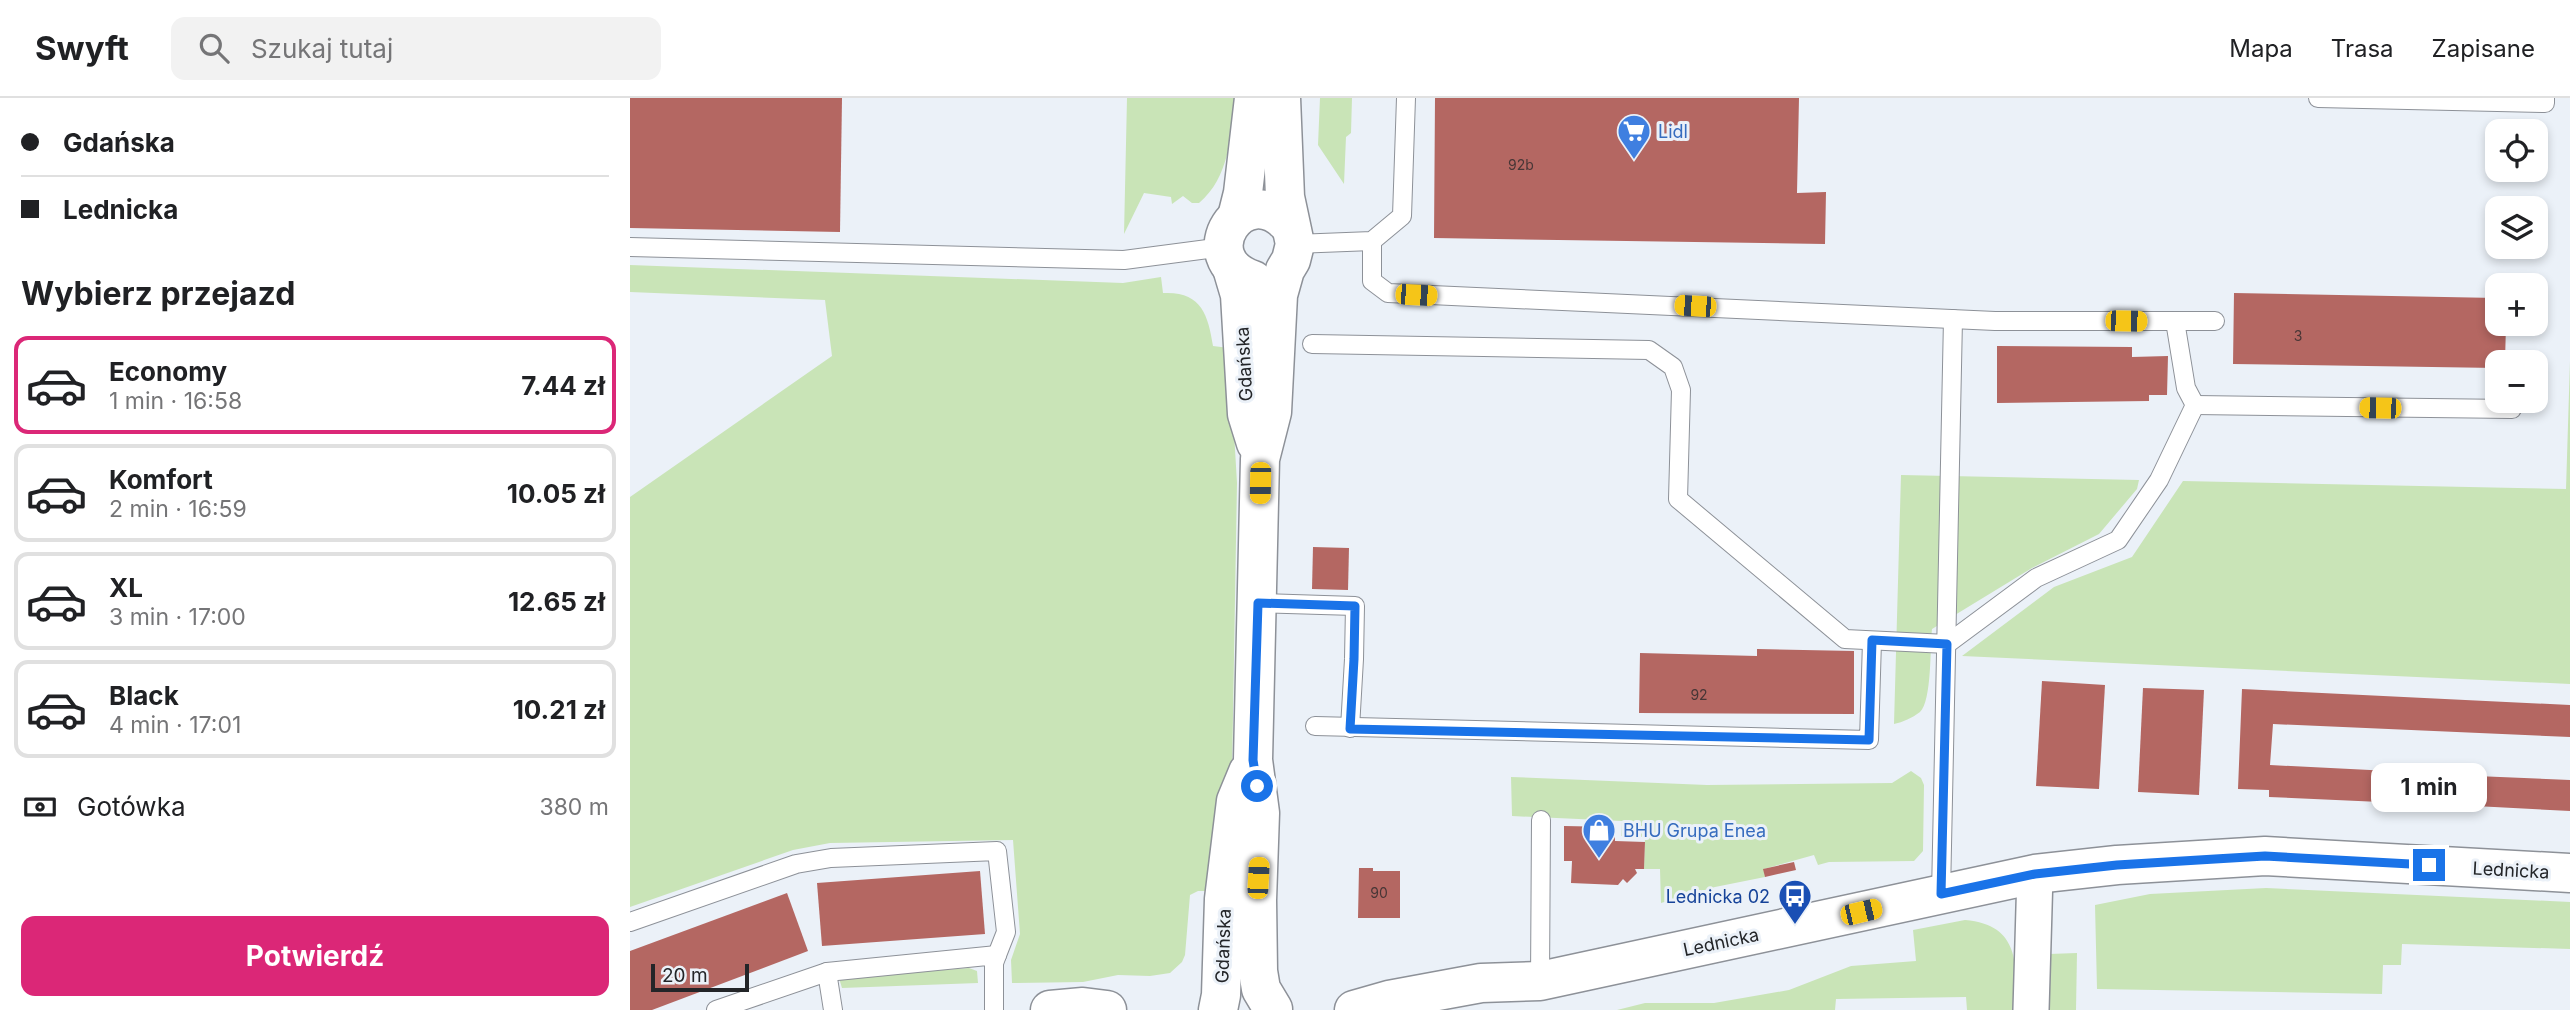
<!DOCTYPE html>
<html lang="pl">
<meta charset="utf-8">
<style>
body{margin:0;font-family:Inter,sans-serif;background:#f2f2f2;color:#202124;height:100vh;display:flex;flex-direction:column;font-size:26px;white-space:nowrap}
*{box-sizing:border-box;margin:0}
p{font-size:23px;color:#757577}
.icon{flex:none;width:38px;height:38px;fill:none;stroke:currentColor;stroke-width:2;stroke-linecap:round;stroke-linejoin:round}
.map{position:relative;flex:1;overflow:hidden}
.side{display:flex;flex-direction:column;background:#fff;width:630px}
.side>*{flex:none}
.guide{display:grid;align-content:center;height:154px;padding:0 21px;background:#fff}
.fabs{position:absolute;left:1855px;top:21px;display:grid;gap:14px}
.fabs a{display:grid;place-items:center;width:63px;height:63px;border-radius:14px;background:#fff;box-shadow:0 4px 10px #0003;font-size:35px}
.scale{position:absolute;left:21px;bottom:18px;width:98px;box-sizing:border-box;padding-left:7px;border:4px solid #232528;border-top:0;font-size:19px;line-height:24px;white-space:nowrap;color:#232528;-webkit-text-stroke:5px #ebf1f8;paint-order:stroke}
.end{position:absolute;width:32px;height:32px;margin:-16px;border:9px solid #1a73e8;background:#fff;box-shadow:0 0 0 4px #fff}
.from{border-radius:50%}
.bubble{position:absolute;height:49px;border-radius:14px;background:#fff;box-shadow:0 4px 10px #0003;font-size:23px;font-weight:700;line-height:49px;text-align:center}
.car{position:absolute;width:21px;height:42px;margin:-21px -10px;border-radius:9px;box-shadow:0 0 5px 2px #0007;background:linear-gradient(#f5c518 24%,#345 0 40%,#f5c518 0 76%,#345 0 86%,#f5c518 0)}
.guide b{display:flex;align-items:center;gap:24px;height:66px;font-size:26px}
.guide b+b{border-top:2px solid #e0e0e0}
.guide i{width:18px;height:18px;background:#202124}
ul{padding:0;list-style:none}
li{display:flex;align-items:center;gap:21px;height:98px;margin:0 14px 10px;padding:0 7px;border:4px solid #e0e0e0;border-radius:14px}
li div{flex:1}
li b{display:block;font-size:26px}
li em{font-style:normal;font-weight:700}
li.on{border-color:#db2777}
li>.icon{width:63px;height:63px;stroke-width:1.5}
h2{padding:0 21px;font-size:32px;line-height:84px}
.pay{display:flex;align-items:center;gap:18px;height:77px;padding:0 21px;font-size:26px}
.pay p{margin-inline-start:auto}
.primary-button{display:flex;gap:14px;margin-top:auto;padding:14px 21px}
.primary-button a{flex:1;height:80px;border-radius:14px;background:#db2777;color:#fff;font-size:28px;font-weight:700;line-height:80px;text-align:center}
header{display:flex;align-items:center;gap:42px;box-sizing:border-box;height:98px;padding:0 35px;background:#fff;border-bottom:2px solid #e0e0e0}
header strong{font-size:33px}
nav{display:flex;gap:38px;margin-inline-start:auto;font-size:24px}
.search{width:490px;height:63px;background:#f2f2f2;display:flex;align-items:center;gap:18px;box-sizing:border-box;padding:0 24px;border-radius:14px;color:#757577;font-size:26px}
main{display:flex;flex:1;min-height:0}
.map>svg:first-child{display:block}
.green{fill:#c9e4b7}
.building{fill:#b46762}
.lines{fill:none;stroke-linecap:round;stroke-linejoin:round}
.lane-casing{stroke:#8d9198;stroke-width:20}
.street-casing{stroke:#8d9198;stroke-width:38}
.secondary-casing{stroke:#8d9198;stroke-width:41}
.lane{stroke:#fff;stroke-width:18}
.street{stroke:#fff;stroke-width:35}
.secondary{stroke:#fff;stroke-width:38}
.route{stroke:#1a73e8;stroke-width:9}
.labels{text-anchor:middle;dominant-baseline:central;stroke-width:6;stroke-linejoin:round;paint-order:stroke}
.number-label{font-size:14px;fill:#473636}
.shop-label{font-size:18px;fill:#366cbe;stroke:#ebf1f8;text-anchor:start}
.street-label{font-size:18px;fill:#232528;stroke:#ebf1f8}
.transit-label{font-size:18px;fill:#164399;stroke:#ebf1f8;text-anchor:end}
</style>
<header>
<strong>Swyft</strong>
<div class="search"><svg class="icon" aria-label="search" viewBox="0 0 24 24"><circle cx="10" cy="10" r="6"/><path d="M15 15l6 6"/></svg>Szukaj tutaj</div>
<nav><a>Mapa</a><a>Trasa</a><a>Zapisane</a></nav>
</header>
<main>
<section class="side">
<div class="guide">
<b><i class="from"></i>Gdańska</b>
<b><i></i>Lednicka</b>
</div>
<h2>Wybierz przejazd</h2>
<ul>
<li class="on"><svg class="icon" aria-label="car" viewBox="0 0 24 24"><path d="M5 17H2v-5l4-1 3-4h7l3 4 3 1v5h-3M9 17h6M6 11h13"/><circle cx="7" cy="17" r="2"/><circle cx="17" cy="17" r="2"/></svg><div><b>Economy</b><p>1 min · 16:58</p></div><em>7.44 zł</em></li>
<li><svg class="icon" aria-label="car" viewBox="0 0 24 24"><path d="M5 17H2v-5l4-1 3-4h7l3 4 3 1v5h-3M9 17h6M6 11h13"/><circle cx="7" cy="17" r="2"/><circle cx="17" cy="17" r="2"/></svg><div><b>Komfort</b><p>2 min · 16:59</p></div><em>10.05 zł</em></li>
<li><svg class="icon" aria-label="car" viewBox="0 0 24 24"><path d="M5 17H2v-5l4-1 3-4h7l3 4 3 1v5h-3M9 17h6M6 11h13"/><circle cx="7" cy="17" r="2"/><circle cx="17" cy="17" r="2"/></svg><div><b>XL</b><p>3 min · 17:00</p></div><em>12.65 zł</em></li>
<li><svg class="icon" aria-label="car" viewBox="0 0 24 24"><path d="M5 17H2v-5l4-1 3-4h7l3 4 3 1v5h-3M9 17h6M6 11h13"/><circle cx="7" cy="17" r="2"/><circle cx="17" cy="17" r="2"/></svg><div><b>Black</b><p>4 min · 17:01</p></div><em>10.21 zł</em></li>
</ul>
<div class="pay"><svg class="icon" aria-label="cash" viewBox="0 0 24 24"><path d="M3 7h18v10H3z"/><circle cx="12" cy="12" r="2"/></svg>Gotówka<p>380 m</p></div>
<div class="primary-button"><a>Potwierdź</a></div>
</section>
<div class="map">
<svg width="1940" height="912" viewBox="0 0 1940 912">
<rect width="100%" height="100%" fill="#ebf1f8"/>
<g class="green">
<path d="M497,0H607C600,38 600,79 569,105H562L553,98L542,106L541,99L514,95L494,136Z"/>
<polygon points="690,0 722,0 721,35 716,39 714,86 688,47"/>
<path d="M0,167L493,185L531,179L533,195C571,193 578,216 583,248L599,250L607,385L602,675L584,793H568L560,797L555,857L552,864L540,875L520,878L488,877L453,884L382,885L381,862L390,836L383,742L200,745L163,752L0,809V399L202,258L195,202L0,194Z"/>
<polygon points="1940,263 1940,586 1332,558 1424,489 1502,459 1553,383 1936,391"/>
<path d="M1271,377L1509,382L1507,391L1469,436L1402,470L1302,531C1300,548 1302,603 1290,614C1282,620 1273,624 1264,626Z"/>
<polygon points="1281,673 1291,680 1294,687 1293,753 1284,763 1199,764 1188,767 1184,757 1134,771 1135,779 1085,789 1031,805 1030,771 1014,771 1015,739 991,738 992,723 882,718 881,679 1077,687 1262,685"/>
<polygon points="1636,790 1940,804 1940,851 1772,846 1771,867 1753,867 1752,896 1467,891 1465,807 1520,796"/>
<path d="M1335,822C1391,827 1386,867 1387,912H1337L1336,899L1206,901L1205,912H987L1015,905H1084L1159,892L1221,868L1286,863L1283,832Z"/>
<polygon points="1447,855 1446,912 1418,912 1419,856"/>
<polygon points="339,870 347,873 348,885 212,890 209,880"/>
</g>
<g class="building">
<polygon points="0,0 212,0 210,134 0,130"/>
<polygon points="805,0 1169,0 1167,95 1196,94 1195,146 804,140"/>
<polygon points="1604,195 1867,200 1867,226 1876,226 1875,264 1867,264 1867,270 1603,266"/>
<polygon points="1367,248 1502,249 1502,259 1538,258 1537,297 1519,297 1519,303 1367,305"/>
<polygon points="683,449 719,450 718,492 682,491"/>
<polygon points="1127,551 1224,553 1224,616 1009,615 1010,555 1127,558"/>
<polygon points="1412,583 1475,587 1469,691 1406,688"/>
<polygon points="1513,590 1574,592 1569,697 1508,694"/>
<polygon points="1612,591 1940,607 1940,639 1643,626 1640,667 1819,676 1817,707 1639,699 1639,692 1608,691"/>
<polygon points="1846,678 1940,682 1940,713 1845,708"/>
<polygon points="934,728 985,729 985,743 1015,744 1014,771 1005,771 1007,775 997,785 993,781 988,787 941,785 942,763 934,763"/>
<polygon points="1164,764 1166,772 1135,779 1133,771"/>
<polygon points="729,770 743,770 743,773 770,773 770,820 728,820"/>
<polygon points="350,773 355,836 192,848 187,785"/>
<polygon points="157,795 178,853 22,912 0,912 0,853"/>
</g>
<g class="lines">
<defs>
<g id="lane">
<polyline points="1688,0 1915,5 1915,0"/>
<polyline points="742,143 742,183 758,195 1365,223 1585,223"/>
<polyline points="665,146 742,143 772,118 776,0"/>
<polyline points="0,149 494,162 593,149"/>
<polyline points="682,246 1019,252 1043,269 1051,292 1048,401 1215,541 1317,546 1406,480 1488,442 1529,382 1565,307 1556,290 1545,223"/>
<polyline points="1565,307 1882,311"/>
<polyline points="628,505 725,508 724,561 720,630"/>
<polyline points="685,628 1239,642 1242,543"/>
<polyline points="1311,796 1323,221"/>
<polyline points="0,824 166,766 201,760 367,753 376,834 367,857"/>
<polyline points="197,874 203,912"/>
<polyline points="910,883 911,722"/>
<polyline points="86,912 197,874 367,857 364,865 364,912"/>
</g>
<polyline id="street" points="1401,912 1405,776"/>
<g id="secondary">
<polyline points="607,119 613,95 624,0"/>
<polyline points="602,170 610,197 617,316 626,345"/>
<path d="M623,182C559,161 613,77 659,127"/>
<polyline points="643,911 631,891 628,873 627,802 630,715 623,662 630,361 642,314 648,197 655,172 661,162 665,146 655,99 651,0"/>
<polyline points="420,912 453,909 477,912"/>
<polyline points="588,912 591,897 594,801 601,744 606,703 618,674"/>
<polyline points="724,912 759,902 851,885 910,883 1405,776 1487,767 1635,758 1940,775"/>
</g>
</defs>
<use href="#lane" class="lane-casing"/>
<use href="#street" class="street-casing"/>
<use href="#secondary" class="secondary-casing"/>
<use href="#lane" class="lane"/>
<use href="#street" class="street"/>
<use href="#secondary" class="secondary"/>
</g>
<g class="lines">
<polyline class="route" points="627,688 623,662 628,505 725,508 724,561 720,631 1239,642 1242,542 1317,546 1311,796 1405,776 1487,767 1585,761 1635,758 1799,767"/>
</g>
<defs>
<symbol id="supermarket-pin" viewBox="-11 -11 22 30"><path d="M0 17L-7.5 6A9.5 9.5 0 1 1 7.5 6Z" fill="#3f7fe0" stroke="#ebf1f8"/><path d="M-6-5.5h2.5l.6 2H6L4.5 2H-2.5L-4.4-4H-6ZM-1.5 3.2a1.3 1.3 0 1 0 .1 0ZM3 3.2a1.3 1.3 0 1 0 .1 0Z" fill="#fff"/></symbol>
<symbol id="shop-pin" viewBox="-11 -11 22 30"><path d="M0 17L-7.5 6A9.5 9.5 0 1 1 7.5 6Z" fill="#3f7fe0" stroke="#ebf1f8"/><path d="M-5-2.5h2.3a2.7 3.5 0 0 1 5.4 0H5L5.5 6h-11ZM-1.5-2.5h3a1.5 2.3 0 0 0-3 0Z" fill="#fff"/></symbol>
<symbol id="bus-pin" viewBox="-11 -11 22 30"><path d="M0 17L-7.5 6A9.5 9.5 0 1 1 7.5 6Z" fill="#1a4fb4" stroke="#ebf1f8"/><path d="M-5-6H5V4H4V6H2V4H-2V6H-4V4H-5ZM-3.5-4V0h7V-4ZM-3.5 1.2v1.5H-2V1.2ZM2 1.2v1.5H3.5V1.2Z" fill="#fff"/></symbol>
</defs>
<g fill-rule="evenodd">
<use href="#supermarket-pin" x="985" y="14" width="38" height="52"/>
<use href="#shop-pin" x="950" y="713" width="38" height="52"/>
<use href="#bus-pin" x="1146" y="779" width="38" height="52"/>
</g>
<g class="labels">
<g class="number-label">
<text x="891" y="66">92b</text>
<text x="1668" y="237">3</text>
<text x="1069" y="596">92</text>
<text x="749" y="794">90</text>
</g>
<g class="shop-label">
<text x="1028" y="33">Lidl</text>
<text x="993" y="732">BHU Grupa Enea</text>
</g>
<g class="street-label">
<text transform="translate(614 266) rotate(-93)">Gdańska</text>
<text transform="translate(1881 772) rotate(3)">Lednicka</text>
<text transform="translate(1091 844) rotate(-12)">Lednicka</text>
<text transform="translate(593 848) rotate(-88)">Gdańska</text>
</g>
<g class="transit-label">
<text x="1140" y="798">Lednicka 02</text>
</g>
</g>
</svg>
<div class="fabs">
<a><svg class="icon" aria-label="locate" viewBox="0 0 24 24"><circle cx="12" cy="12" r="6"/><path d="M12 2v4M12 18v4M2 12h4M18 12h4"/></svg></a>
<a><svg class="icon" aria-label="layers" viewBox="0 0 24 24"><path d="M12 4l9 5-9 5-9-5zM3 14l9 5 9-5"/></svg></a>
<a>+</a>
<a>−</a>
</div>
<div class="scale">20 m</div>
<i class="end from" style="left:627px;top:688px"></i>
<i class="end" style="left:1799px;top:767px"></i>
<div class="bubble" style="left:1741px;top:665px;width:116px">1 min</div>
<i class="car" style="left:786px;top:197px;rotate:93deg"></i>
<i class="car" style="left:1065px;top:208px;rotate:273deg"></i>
<i class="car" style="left:1496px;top:223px;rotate:91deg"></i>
<i class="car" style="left:1750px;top:310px;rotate:271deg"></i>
<i class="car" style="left:630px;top:385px;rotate:181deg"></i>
<i class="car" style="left:628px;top:780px;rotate:3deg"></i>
<i class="car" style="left:1231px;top:814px;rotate:77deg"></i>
</div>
</main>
